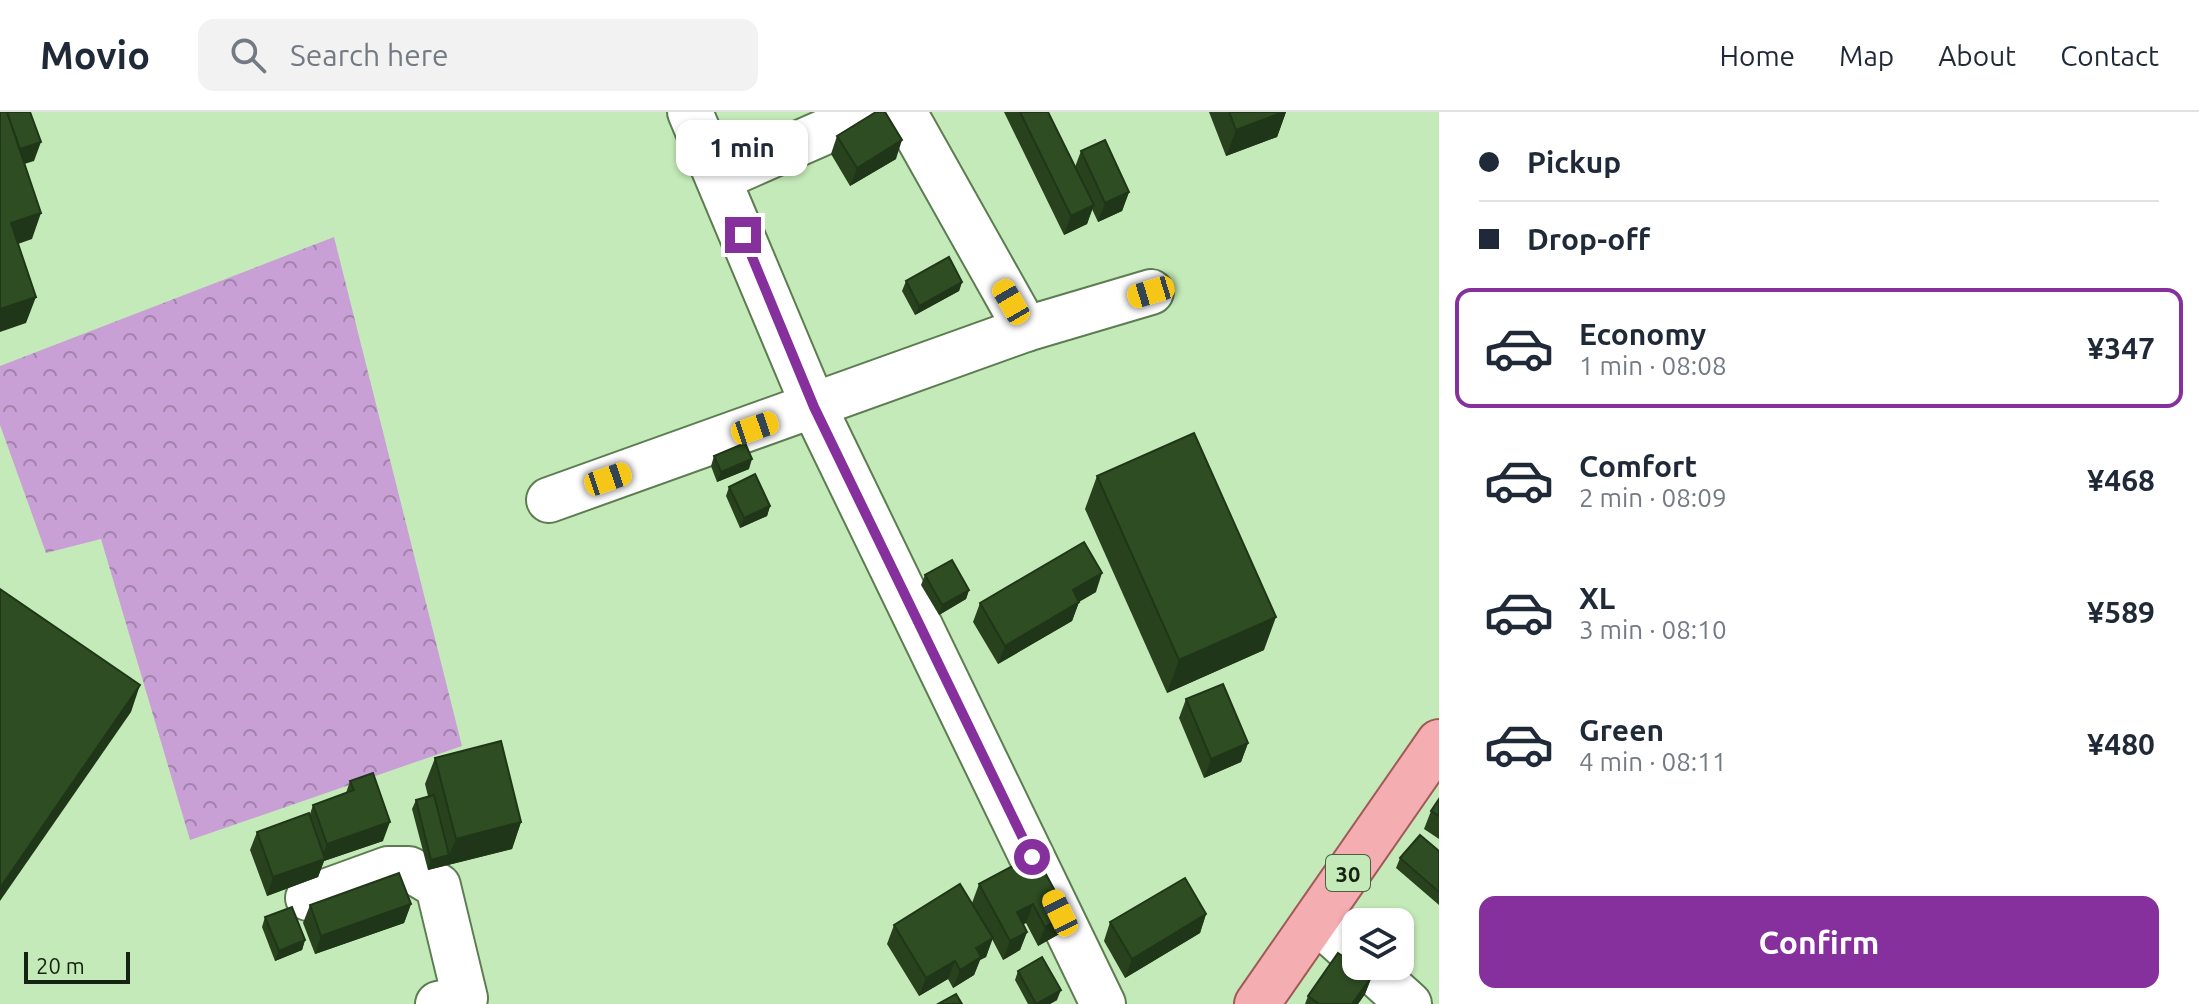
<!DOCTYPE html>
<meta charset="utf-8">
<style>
body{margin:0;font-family:Ubuntu,sans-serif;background:#f2f2f3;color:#1f2937;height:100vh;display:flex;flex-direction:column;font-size:30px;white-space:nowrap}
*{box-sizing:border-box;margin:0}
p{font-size:26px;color:#747a83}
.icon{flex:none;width:44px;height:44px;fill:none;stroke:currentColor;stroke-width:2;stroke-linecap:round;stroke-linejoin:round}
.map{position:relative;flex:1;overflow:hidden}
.sheet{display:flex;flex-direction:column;background:#fff;width:760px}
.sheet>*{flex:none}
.guide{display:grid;align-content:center;height:176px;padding:0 40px;background:#fff}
.buttons{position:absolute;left:1342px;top:796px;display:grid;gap:16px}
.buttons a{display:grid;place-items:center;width:72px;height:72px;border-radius:16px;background:#fff;box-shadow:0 2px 6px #0004;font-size:40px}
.scale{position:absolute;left:24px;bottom:20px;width:106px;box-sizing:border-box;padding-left:8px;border:4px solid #152311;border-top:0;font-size:22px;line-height:28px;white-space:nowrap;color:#152311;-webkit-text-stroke:6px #c5eab9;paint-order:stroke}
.end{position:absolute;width:36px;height:36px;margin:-18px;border:10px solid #86309e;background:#fff;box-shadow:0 0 0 4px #fff}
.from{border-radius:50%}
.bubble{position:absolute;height:56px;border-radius:16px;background:#fff;box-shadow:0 2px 6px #0004;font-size:26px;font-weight:600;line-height:56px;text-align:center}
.car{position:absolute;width:24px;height:48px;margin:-24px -12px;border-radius:10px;box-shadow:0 0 6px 2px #0007;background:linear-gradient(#f5c518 24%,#345 0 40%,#f5c518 0 76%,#345 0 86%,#f5c518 0)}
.guide b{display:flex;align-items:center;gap:28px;height:76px;font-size:30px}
.guide b+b{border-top:2px solid #e0e1e3}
.guide i{width:20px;height:20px;background:#1f2937}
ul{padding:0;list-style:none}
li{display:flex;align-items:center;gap:24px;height:120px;margin:0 16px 12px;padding:0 24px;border:4px solid transparent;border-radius:16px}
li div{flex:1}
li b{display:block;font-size:30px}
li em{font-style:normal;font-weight:600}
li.current{border-color:#86309e}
li>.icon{width:72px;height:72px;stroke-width:1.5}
.primary-button{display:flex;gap:16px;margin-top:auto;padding:16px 40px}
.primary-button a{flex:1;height:92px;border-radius:16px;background:#86309e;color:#fff;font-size:32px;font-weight:600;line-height:92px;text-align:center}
header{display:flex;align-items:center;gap:48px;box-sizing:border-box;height:112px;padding:0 40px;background:#fff;border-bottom:2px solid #e0e1e3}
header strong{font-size:38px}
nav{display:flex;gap:44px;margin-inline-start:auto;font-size:28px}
.search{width:560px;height:72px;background:#f2f2f3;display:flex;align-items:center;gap:20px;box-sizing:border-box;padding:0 28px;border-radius:16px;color:#747a83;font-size:30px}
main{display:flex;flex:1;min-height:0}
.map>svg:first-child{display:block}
.forest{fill:url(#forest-crowns)}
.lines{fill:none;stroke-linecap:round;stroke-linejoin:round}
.minor-casing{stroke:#5c7c51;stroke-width:48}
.major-casing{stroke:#a15957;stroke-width:48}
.minor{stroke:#fff;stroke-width:44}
.major{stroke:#f4adb1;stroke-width:44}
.wall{fill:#28421e}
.shaded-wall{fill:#203618}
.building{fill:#2e4d23;stroke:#203618;stroke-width:2}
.route{stroke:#86309e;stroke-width:10}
.labels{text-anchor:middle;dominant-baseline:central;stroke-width:8;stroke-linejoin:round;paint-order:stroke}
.shield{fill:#c5eab9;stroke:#4a5f43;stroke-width:2}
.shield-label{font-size:22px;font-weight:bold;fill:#152311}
</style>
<header>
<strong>Movio</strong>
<div class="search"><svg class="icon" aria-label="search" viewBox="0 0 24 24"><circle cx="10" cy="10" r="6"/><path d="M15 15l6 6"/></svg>Search here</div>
<nav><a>Home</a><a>Map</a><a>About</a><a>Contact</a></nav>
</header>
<main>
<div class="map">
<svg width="1439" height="892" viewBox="0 0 1439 892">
<defs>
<pattern id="forest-crowns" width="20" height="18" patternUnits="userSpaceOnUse" patternTransform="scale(2)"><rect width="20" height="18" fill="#c9a0d6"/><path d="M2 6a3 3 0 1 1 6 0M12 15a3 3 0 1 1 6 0" fill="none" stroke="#a282ac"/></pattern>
</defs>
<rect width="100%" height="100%" fill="#c5eab9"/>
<polygon class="forest" points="334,125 462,634 190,728 101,427 46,441 0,313 0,254"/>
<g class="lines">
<defs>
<g id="minor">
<polyline points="690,0 814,295 1103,892"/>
<polyline points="904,0 1026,217"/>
<polyline points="720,66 870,0"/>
<polyline points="549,388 1026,217 1151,180"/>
<polyline points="308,786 388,757 409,757 438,774 465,886 438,892"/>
<polyline points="1316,808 1356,844"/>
<polyline points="1367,854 1409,892"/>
</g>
<polyline id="major" points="1257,892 1439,630"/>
</defs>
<use href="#minor" class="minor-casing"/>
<use href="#major" class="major-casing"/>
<use href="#minor" class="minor"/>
<use href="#major" class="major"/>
</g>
<g class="wall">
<polygon points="1004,0 1048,0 1075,55 1081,39 1129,80 1122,99 1098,110 1092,97 1087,112 1064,123"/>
<polygon points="1209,0 1286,0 1277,25 1226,44"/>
<polygon points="837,24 896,47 850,74 831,42"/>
<polygon points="906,169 962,170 959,179 915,203 902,179"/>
<polygon points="714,344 749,357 717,370 711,354"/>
<polygon points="1097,364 1264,538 1167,581 1085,397"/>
<polygon points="729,375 770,394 767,404 740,416 726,384"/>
<polygon points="925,463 969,478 966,487 939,503 921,473"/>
<polygon points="1096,480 1079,490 1072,509 998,552 973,510 980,491"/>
<polygon points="1186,587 1248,631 1241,650 1204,666 1179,606"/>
<polygon points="435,646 521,710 512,737 428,758 412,697 416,688 428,684 425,672"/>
<polygon points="350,669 383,729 324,749 318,765 267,784 250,738 257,720 310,702 313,693 346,681"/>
<polygon points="1439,687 1439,727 1424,717 1431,699"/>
<polygon points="1439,739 1439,793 1396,756 1400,746"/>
<polygon points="979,772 1068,803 1061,821 1038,834 1026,811 1023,812 1027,820 1020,838 1003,848 992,827 986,845 980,848 974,863 953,876 948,867 919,884 887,832 894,813 981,807 972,791"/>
<polygon points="411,792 404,811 315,842 303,811 310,793"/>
<polygon points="1206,802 1200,821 1125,866 1104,829 1110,810"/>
<polygon points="265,805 305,828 302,838 275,849 262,815"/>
<polygon points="1018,859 1057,888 1050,892 1028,892 1015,868"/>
<polygon points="1372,864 1365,882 1358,892 1305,892 1308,884"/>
</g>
<g class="shaded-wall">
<polygon points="1283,0 1286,0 1277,25 1226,44 1236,18"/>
<polygon points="902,28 896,47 850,74 857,56"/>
<polygon points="41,30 34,49 8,57 15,39"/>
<polygon points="1129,80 1122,99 1098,110 1105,91"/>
<polygon points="1094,93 1087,112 1064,123 1071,104"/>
<polygon points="41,101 32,127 1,138 11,111"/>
<polygon points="962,170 959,179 915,203 919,194"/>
<polygon points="36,185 26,211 0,220 0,197"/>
<polygon points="752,347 749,357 717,370 721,360"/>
<polygon points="770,394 767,404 740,416 744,406"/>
<polygon points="1102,461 1096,480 1066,497 1073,478"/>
<polygon points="969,478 966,487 939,503 942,493"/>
<polygon points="1079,490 1072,509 998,552 1005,534"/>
<polygon points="1276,505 1264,538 1167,581 1179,548"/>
<polygon points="140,573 131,600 0,789 0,776"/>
<polygon points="1248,631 1241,650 1204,666 1211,647"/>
<polygon points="390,710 383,729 324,749 318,765 267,784 273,765 321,748 327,732"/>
<polygon points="521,710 512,737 428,758 431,748 449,743 456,727"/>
<polygon points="411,792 404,811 315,842 321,824"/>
<polygon points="1033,792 1026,811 1010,819 1017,800"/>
<polygon points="1206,802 1200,821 1125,866 1132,847"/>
<polygon points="1068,803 1061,821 1038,834 1045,815"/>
<polygon points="1027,820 1020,838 1003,848 1010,829"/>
<polygon points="993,826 986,845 980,848 974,863 953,876 960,858 976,836"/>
<polygon points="305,828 302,838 275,849 279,839"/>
<polygon points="955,849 948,867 919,884 926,866"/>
<polygon points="1372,864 1365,882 1358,892 1352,892"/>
<polygon points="1061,878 1057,888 1050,892 1036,892"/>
</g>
<g class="building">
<polygon points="0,0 7,0 41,101 11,111 36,185 0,197"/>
<polygon points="7,0 30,0 41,30 20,37"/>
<polygon points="876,0 885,0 902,28 857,56 837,24"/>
<polygon points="1020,0 1048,0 1094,93 1071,104"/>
<polygon points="1229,0 1283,0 1236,18"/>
<polygon points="1105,28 1129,80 1105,91 1081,39"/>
<polygon points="949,145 962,170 919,194 906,169"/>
<polygon points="1194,321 1276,505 1179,548 1097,364"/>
<polygon points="745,331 752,347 721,360 714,344"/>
<polygon points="755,362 770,394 744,406 729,375"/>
<polygon points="1084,430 1102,461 1073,478 1079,490 1005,534 980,491"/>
<polygon points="952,448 969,478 942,493 925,463"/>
<polygon points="0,477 140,573 0,776"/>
<polygon points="1223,572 1248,631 1211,647 1186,587"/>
<polygon points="501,629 521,710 456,727 435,646"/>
<polygon points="373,661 390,710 327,732 313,693 354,678 350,669"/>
<polygon points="434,683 449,743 431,748 416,688"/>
<polygon points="1439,687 1439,704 1431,699"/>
<polygon points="309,701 325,747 273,765 257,720"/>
<polygon points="1420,723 1439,739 1439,780 1400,746"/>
<polygon points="1035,742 1068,803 1045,815 1033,792 1017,800 1027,820 1010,829 979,772"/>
<polygon points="399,761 411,792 321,824 310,793"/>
<polygon points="1185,766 1206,802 1132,847 1110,810"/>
<polygon points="960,772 993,826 976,836 981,845 960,858 955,849 926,866 894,813"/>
<polygon points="292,795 305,828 279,839 265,805"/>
<polygon points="1338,841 1372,864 1352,892 1319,892 1308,884"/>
<polygon points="1042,845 1061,878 1036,892 1018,859"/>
<polygon points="956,882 962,892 938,892"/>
</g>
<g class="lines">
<polyline class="route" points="743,123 814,295 1032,745"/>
</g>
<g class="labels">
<rect class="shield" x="1326" y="743" width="44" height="36" rx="6"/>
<g class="shield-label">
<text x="1348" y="761">30</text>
</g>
</g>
</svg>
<div class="buttons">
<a><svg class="icon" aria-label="layers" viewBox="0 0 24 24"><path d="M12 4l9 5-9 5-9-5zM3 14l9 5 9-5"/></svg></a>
</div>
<div class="scale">20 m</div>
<i class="end from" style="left:1032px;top:745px"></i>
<i class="end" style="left:743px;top:123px"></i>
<div class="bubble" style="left:676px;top:8px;width:132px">1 min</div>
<i class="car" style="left:1151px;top:180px;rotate:253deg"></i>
<i class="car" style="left:1011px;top:190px;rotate:330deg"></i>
<i class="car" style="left:755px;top:316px;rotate:71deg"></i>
<i class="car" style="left:608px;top:367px;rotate:71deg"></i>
<i class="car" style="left:1060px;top:801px;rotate:334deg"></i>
</div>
<section class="sheet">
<div class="guide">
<b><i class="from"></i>Pickup</b>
<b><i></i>Drop-off</b>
</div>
<ul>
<li class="current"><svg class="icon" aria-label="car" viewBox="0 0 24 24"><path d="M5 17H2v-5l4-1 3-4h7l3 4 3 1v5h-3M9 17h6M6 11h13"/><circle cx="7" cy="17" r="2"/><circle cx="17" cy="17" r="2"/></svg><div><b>Economy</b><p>1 min · 08:08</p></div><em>¥347</em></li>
<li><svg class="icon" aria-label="car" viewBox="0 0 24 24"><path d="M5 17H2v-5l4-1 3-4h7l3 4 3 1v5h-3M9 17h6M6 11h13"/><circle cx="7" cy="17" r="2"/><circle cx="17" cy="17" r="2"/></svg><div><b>Comfort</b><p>2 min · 08:09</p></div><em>¥468</em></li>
<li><svg class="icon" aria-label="car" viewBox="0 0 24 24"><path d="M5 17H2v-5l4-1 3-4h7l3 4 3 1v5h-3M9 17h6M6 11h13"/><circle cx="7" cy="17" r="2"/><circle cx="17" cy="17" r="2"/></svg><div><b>XL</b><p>3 min · 08:10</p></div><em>¥589</em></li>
<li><svg class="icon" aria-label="car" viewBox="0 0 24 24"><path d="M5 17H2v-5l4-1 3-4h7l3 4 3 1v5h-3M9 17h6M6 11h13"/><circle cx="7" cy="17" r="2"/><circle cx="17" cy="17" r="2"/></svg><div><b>Green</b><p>4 min · 08:11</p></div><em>¥480</em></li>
</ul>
<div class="primary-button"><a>Confirm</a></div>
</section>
</main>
